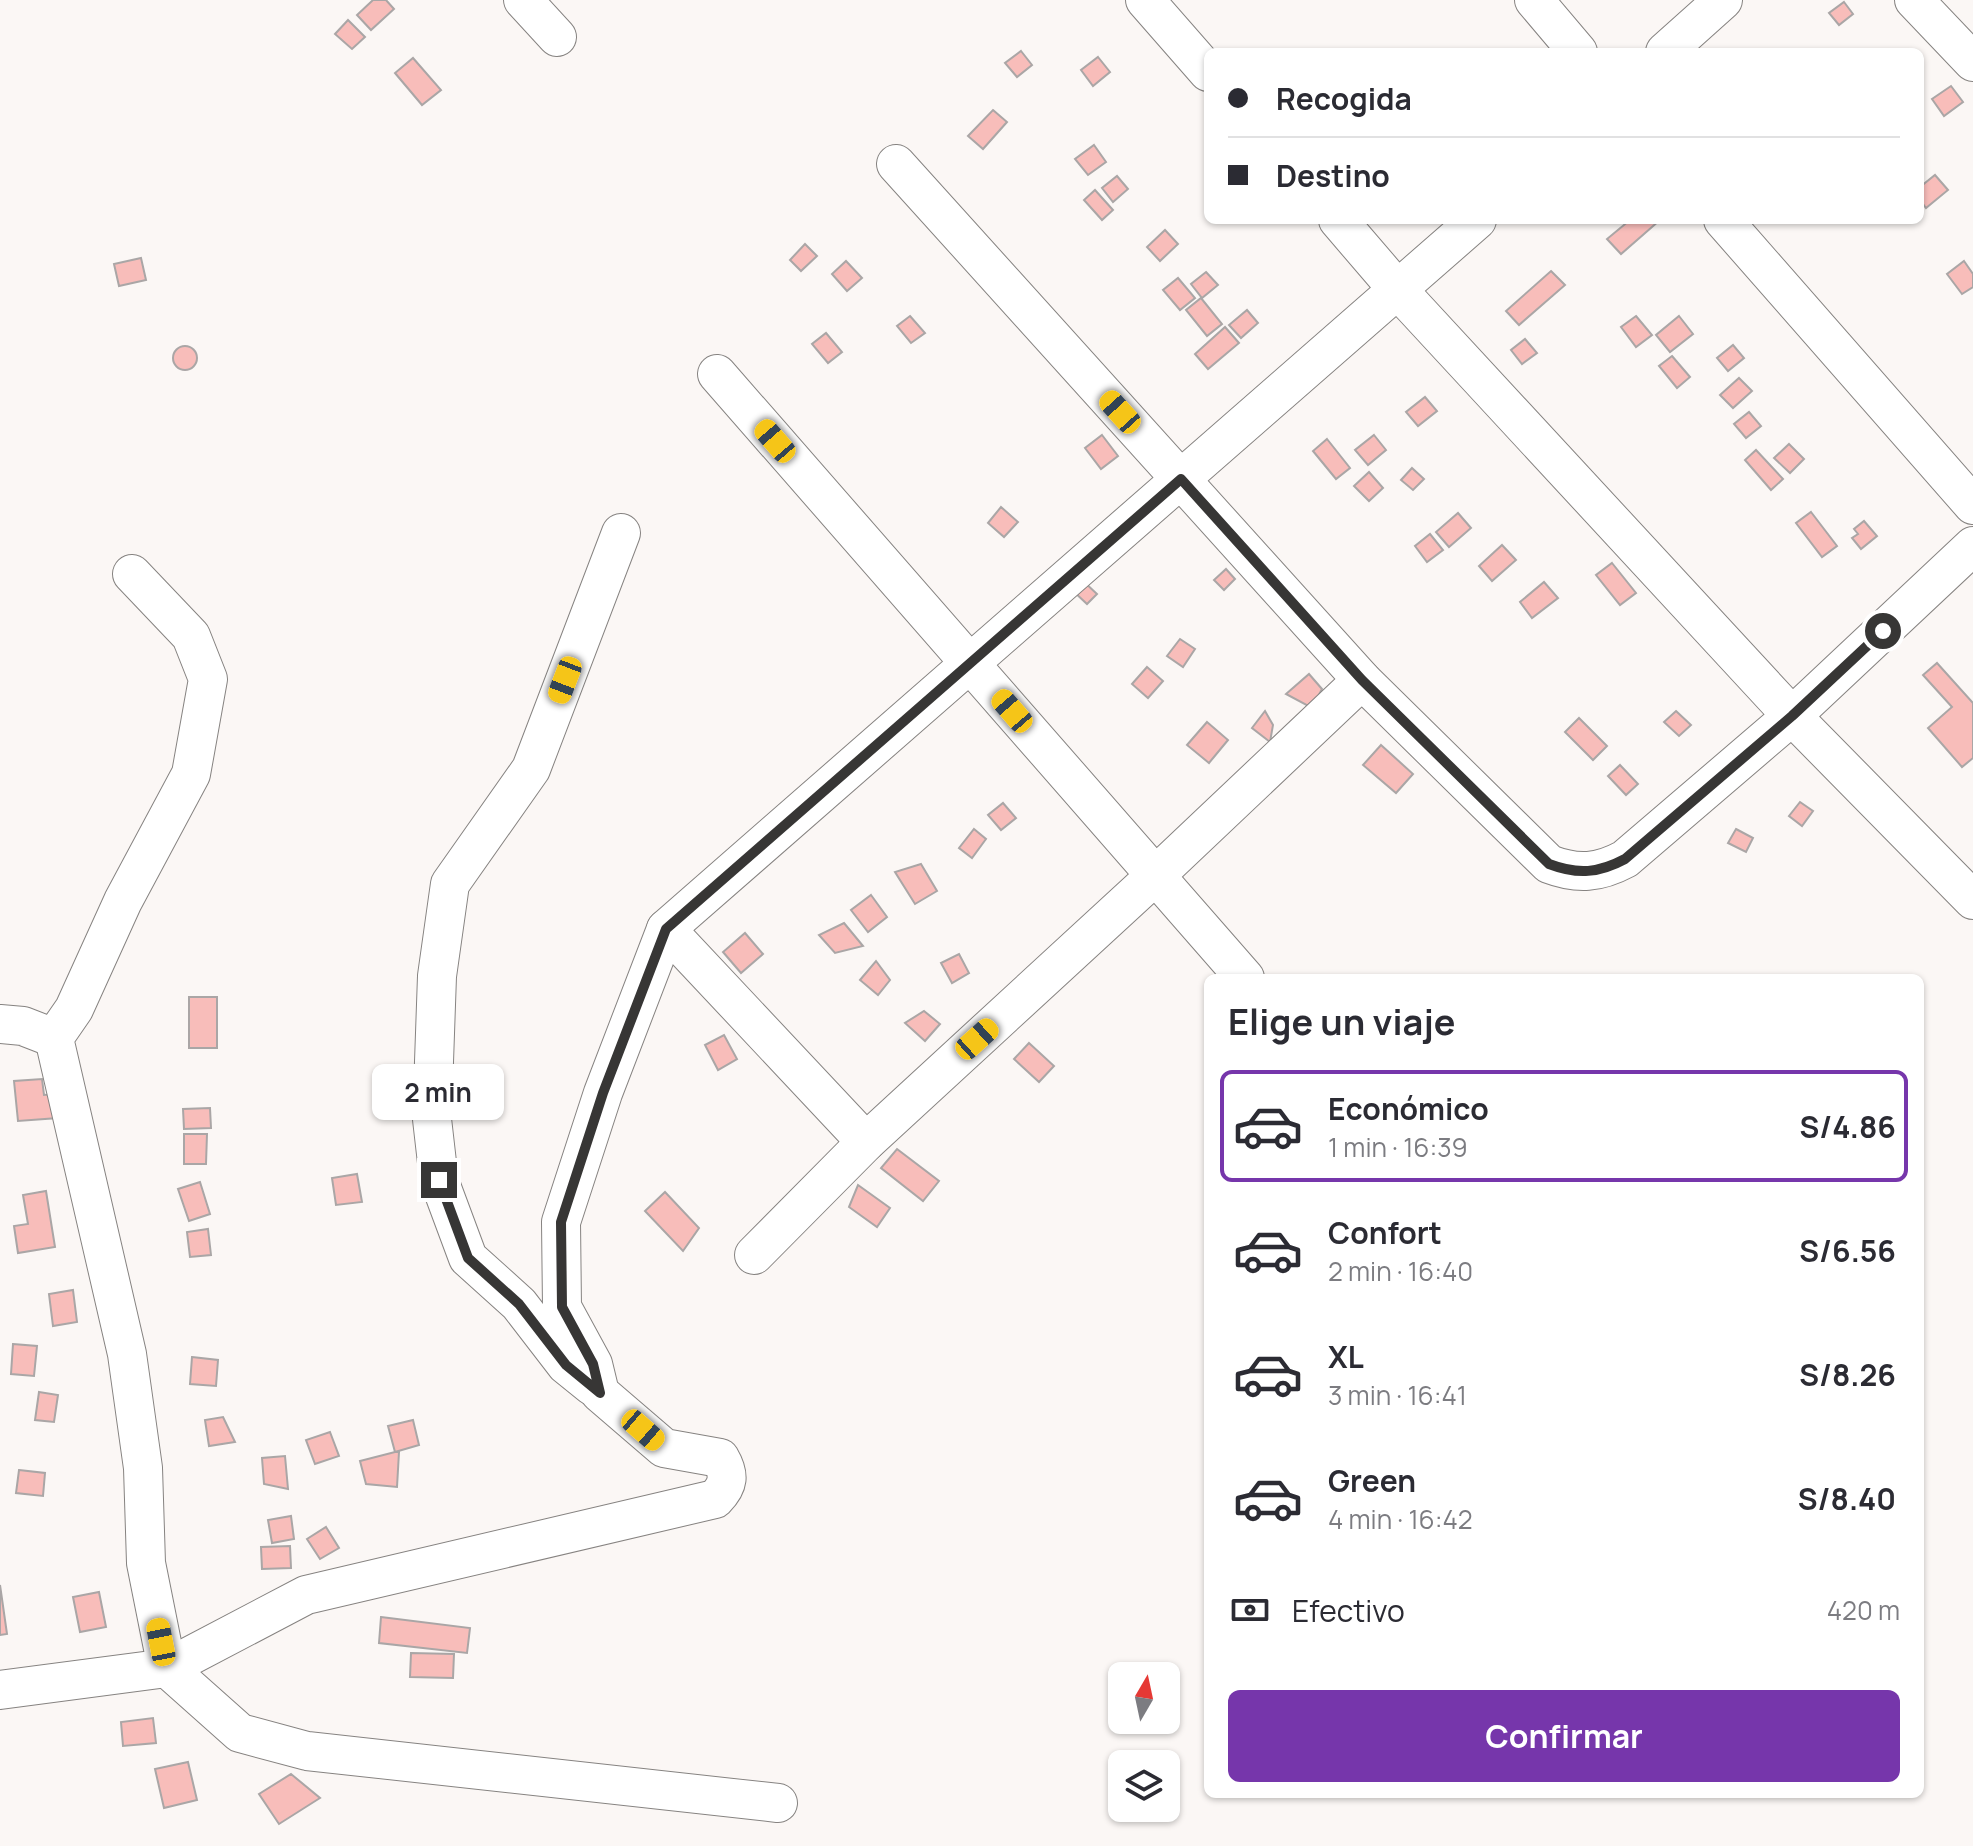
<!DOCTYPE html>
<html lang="es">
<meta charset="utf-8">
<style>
body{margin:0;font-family:Manrope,sans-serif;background:#f2f2f3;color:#2b2b33;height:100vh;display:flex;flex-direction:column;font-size:30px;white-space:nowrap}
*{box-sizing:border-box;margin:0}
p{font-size:26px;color:#7c7c81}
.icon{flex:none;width:44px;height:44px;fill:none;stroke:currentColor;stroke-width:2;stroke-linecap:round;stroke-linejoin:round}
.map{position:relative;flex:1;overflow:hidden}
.panel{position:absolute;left:1204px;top:974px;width:720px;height:824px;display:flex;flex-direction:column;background:#fff;border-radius:12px;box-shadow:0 2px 6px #0004}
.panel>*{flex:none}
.top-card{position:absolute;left:1204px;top:48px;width:720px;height:176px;border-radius:12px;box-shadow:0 2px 6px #0004;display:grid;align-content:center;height:176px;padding:0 24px;background:#fff}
.needle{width:52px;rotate:9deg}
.fabs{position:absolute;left:1108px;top:1662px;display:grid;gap:16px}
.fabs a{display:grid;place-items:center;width:72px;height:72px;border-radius:12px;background:#fff;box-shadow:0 2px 6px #0004;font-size:40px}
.end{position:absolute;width:36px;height:36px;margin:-18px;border:10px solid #373635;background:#fff;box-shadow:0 0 0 4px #fff}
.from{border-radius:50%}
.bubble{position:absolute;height:56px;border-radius:12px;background:#fff;box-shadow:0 2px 6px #0004;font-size:26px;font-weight:700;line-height:56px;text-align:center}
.car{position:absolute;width:24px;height:48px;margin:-24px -12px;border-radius:10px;box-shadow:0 0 6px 2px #0007;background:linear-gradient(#f5c518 24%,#345 0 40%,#f5c518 0 76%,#345 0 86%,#f5c518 0)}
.top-card b{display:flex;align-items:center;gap:28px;height:76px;font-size:30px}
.top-card b+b{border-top:2px solid #e1e1e2}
.top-card i{width:20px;height:20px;background:#2b2b33}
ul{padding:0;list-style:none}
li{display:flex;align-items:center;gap:24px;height:112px;margin:0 16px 12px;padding:0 8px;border:4px solid transparent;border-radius:12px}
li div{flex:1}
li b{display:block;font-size:30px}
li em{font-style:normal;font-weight:700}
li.selected{border-color:#7636ab}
li>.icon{width:72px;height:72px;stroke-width:1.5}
h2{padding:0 24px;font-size:36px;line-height:96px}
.pay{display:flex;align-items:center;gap:20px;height:88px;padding:0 24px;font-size:30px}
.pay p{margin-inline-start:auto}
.button{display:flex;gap:16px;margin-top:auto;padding:16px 24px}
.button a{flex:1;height:92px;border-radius:12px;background:#7636ab;color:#fff;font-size:32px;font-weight:700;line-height:92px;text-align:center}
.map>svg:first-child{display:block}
.building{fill:#f8bdba;stroke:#aaa6a6;stroke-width:2}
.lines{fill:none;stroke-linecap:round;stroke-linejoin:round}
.minor-casing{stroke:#868381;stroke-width:40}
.minor{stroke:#fff;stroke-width:38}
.route{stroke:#373635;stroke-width:10}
</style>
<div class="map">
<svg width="1973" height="1846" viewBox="0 0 1973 1846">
<rect width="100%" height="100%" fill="#fbf7f5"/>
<g class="building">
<polygon points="373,0 386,0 394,9 371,30 357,15"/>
<polygon points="1844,2 1853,14 1839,25 1829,13"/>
<polygon points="348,20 365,37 352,49 335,34"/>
<polygon points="1021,51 1032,65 1017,77 1005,63"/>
<polygon points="1098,57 1110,72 1093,86 1081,70"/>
<polygon points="413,58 441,90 422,105 395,73"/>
<polygon points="1951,86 1963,102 1944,116 1932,99"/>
<polygon points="993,110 1007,122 983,149 968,136"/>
<polygon points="1094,145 1106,162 1088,175 1075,159"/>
<polygon points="1935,175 1948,190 1926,208 1920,200 1920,187"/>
<polygon points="1117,176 1128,189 1113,202 1102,188"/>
<polygon points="1095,190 1113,210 1102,220 1084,200"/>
<polygon points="1630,220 1660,220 1621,254 1607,239"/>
<polygon points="1165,230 1178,244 1160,261 1147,247"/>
<polygon points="805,244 817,256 801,271 790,260"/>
<polygon points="141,258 146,280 119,286 114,264"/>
<polygon points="846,261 862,278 847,291 832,274"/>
<polygon points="1964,261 1973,274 1973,287 1962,294 1947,274"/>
<polygon points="1551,271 1565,285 1519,325 1506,311"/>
<polygon points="1206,272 1218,285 1202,298 1191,284"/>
<polygon points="1178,278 1195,298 1180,310 1163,290"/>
<polygon points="1201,298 1222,324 1207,336 1186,310"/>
<polygon points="1247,310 1258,323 1241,338 1229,325"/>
<polygon points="910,316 925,333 911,343 897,326"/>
<polygon points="1636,316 1652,335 1636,347 1621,327"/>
<polygon points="1679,316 1693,334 1670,352 1656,335"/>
<polygon points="1225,327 1239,343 1208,369 1195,354"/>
<polygon points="826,333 842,352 828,363 812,344"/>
<polygon points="1525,339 1537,353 1522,364 1511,350"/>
<polygon points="1733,345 1744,358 1728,371 1717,358"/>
<circle cx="185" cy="358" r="12"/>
<polygon points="1672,356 1690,377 1677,388 1659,366"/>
<polygon points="1739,378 1752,391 1733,408 1720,395"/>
<polygon points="1425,397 1437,411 1418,426 1406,412"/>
<polygon points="1749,412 1761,426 1746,438 1734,424"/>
<polygon points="1102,435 1118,456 1101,469 1085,448"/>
<polygon points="1374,435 1386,450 1368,465 1355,450"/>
<polygon points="1327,439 1350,468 1336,479 1313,451"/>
<polygon points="1789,444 1804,459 1790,473 1774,458"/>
<polygon points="1756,450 1783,479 1771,490 1745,460"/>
<polygon points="1412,468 1424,479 1413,490 1401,480"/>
<polygon points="1369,472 1383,488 1369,501 1354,486"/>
<polygon points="1001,507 1018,522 1004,537 988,523"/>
<polygon points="1811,512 1837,546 1822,557 1796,523"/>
<polygon points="1458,513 1471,528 1449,547 1436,532"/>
<polygon points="1864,521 1877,536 1861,549 1852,538 1858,534 1854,529"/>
<polygon points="1430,534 1443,550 1427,562 1415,546"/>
<polygon points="1502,545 1516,560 1492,581 1479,566"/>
<polygon points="1612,563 1636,593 1620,605 1596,575"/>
<polygon points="1226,569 1235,579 1224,590 1214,580"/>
<polygon points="1081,579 1097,594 1087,604 1071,589"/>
<polygon points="1544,582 1558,598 1532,618 1520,602"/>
<polygon points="1180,639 1195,649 1183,667 1167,656"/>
<polygon points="1937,663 1973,703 1973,758 1962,767 1928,728 1952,707 1923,675"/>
<polygon points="1147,667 1163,681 1148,698 1132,684"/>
<polygon points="1309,674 1322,689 1312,708 1286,694"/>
<polygon points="1265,711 1273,725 1270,742 1252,728"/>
<polygon points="1676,711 1691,725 1679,736 1664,722"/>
<polygon points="1579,718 1607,746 1593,760 1565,732"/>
<polygon points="1207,722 1228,740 1209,763 1187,745"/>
<polygon points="1381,745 1413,774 1396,793 1363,765"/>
<polygon points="1620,765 1638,784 1626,795 1608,776"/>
<polygon points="1800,802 1813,811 1802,826 1789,816"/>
<polygon points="1003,803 1016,818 1001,830 988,815"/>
<polygon points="974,829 986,839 972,858 959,848"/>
<polygon points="1736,829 1753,838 1746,852 1728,843"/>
<polygon points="921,864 937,891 915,904 895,872"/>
<polygon points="871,895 887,917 868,932 851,910"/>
<polygon points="844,923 863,946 835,953 819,935"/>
<polygon points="745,933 763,954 741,973 723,952"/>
<polygon points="959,954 969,973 952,983 941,963"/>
<polygon points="876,961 890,980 878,995 860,980"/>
<rect x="189" y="997" width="28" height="51"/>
<polygon points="924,1011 940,1024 925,1041 905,1023"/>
<polygon points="724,1035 737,1059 718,1070 705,1045"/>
<polygon points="1029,1043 1054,1066 1039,1082 1014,1059"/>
<polygon points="42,1079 44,1095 56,1094 58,1118 18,1121 14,1081"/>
<polygon points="210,1108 211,1128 184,1129 183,1109"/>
<polygon points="184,1134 207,1134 206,1164 184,1164"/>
<polygon points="897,1149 939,1181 923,1201 881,1168"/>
<polygon points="357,1174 362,1202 336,1205 332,1178"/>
<polygon points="200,1182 210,1214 189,1221 178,1189"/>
<polygon points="858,1185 890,1208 877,1227 849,1207"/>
<polygon points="46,1191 55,1247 18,1253 14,1226 28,1224 23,1195"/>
<polygon points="665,1192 699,1228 683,1251 645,1211"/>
<polygon points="208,1229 211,1255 190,1257 187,1232"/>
<polygon points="73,1290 77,1322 53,1326 49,1294"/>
<polygon points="13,1344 37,1346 34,1376 11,1374"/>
<polygon points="192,1357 218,1360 216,1386 190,1384"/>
<polygon points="39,1392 58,1395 54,1422 35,1420"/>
<polygon points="223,1417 235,1442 209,1446 205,1420"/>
<polygon points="413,1420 419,1445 395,1452 388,1426"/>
<polygon points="330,1432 339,1456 315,1464 306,1440"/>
<polygon points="395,1452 399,1452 397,1487 366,1484 360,1461"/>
<polygon points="285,1456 288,1489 264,1484 262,1458"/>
<polygon points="19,1470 45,1473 43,1496 16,1493"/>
<polygon points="291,1516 294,1539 272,1543 268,1520"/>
<polygon points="326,1527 339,1548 320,1559 307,1539"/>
<polygon points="290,1546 291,1568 262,1569 261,1547"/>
<polygon points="0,1585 7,1634 0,1635"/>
<polygon points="99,1592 106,1627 80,1632 73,1597"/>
<polygon points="381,1617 470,1628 467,1653 379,1643"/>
<polygon points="411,1653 454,1654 453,1678 410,1677"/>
<polygon points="153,1718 156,1743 123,1746 121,1722"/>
<polygon points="188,1762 197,1800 164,1808 155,1769"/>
<polygon points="291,1774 320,1798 279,1824 259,1794"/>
</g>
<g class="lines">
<defs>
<g id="minor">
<polyline points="523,0 557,37"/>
<polyline points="1145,0 1208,72"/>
<polyline points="1534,0 1578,52"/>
<polyline points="1914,0 1973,62"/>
<polyline points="1665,52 1723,0"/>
<path d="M896,164L1362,680L1549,864C1578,875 1599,873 1625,859L1792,716L1973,546"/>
<polyline points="1338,220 1398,290 1792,716 1973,900"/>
<polyline points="1723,220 1973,505"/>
<polyline points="717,374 1245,978"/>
<polyline points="132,574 191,636 208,679 191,774 123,901 74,1009 54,1038 127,1354 143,1468 146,1563 167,1668 240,1733 307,1751 778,1803"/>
<polyline points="666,929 866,1142"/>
<polyline points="0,1024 23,1026 54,1038"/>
<polyline points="754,1255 866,1142 1155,876 1362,680"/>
<polyline points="592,1386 566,1365 519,1304 468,1258 439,1180 432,1119 437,976 450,884 531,769 621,533"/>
<path d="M0,1690L167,1668L306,1595L715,1499C729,1485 730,1475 720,1458L664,1448L600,1393L593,1364L562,1307L561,1222L603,1093L666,929L1477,220"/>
</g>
</defs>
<use href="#minor" class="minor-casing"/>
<use href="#minor" class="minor"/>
</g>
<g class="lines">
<path class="route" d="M439,1180L468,1258L519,1304L566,1365L600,1393L593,1364L562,1307L561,1222L603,1093L666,929L1181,479L1362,680L1549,864C1578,875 1599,873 1625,859L1792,716L1883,631"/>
</g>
</svg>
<div class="fabs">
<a><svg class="needle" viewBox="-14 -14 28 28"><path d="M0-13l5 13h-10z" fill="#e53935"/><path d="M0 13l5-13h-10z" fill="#7c7c81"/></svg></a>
<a><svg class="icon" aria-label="layers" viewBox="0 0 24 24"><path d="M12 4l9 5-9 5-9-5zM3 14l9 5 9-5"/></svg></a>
</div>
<i class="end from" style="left:1883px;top:631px"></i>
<i class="end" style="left:439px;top:1180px"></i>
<div class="bubble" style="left:372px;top:1064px;width:132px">2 min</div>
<i class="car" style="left:1120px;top:412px;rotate:318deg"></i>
<i class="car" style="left:775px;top:441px;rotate:319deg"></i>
<i class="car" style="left:565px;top:680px;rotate:201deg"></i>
<i class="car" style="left:1012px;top:711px;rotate:319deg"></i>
<i class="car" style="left:977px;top:1039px;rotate:48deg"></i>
<i class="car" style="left:643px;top:1430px;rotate:131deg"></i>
<i class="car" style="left:161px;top:1642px;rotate:349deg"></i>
<div class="top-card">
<b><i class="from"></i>Recogida</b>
<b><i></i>Destino</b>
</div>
<section class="panel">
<h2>Elige un viaje</h2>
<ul>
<li class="selected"><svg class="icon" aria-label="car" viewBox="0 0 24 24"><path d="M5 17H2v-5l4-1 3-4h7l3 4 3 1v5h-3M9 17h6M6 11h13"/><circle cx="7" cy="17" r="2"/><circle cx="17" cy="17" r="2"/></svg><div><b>Económico</b><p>1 min · 16:39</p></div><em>S/4.86</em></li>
<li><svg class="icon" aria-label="car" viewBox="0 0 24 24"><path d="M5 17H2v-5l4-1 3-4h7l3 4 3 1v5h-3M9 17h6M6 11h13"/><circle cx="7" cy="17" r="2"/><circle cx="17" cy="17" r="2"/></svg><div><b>Confort</b><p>2 min · 16:40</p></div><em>S/6.56</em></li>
<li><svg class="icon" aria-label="car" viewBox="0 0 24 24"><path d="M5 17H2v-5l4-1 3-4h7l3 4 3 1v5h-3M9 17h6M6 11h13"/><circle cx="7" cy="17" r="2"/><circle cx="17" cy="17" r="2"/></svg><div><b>XL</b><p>3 min · 16:41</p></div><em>S/8.26</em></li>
<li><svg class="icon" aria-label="car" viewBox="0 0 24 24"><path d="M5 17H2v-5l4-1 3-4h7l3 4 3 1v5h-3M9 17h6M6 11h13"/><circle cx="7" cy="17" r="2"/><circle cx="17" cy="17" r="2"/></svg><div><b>Green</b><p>4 min · 16:42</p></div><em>S/8.40</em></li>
</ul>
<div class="pay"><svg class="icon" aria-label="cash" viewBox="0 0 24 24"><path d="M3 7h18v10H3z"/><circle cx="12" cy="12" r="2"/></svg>Efectivo<p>420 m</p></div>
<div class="button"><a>Confirmar</a></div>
</section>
</div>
